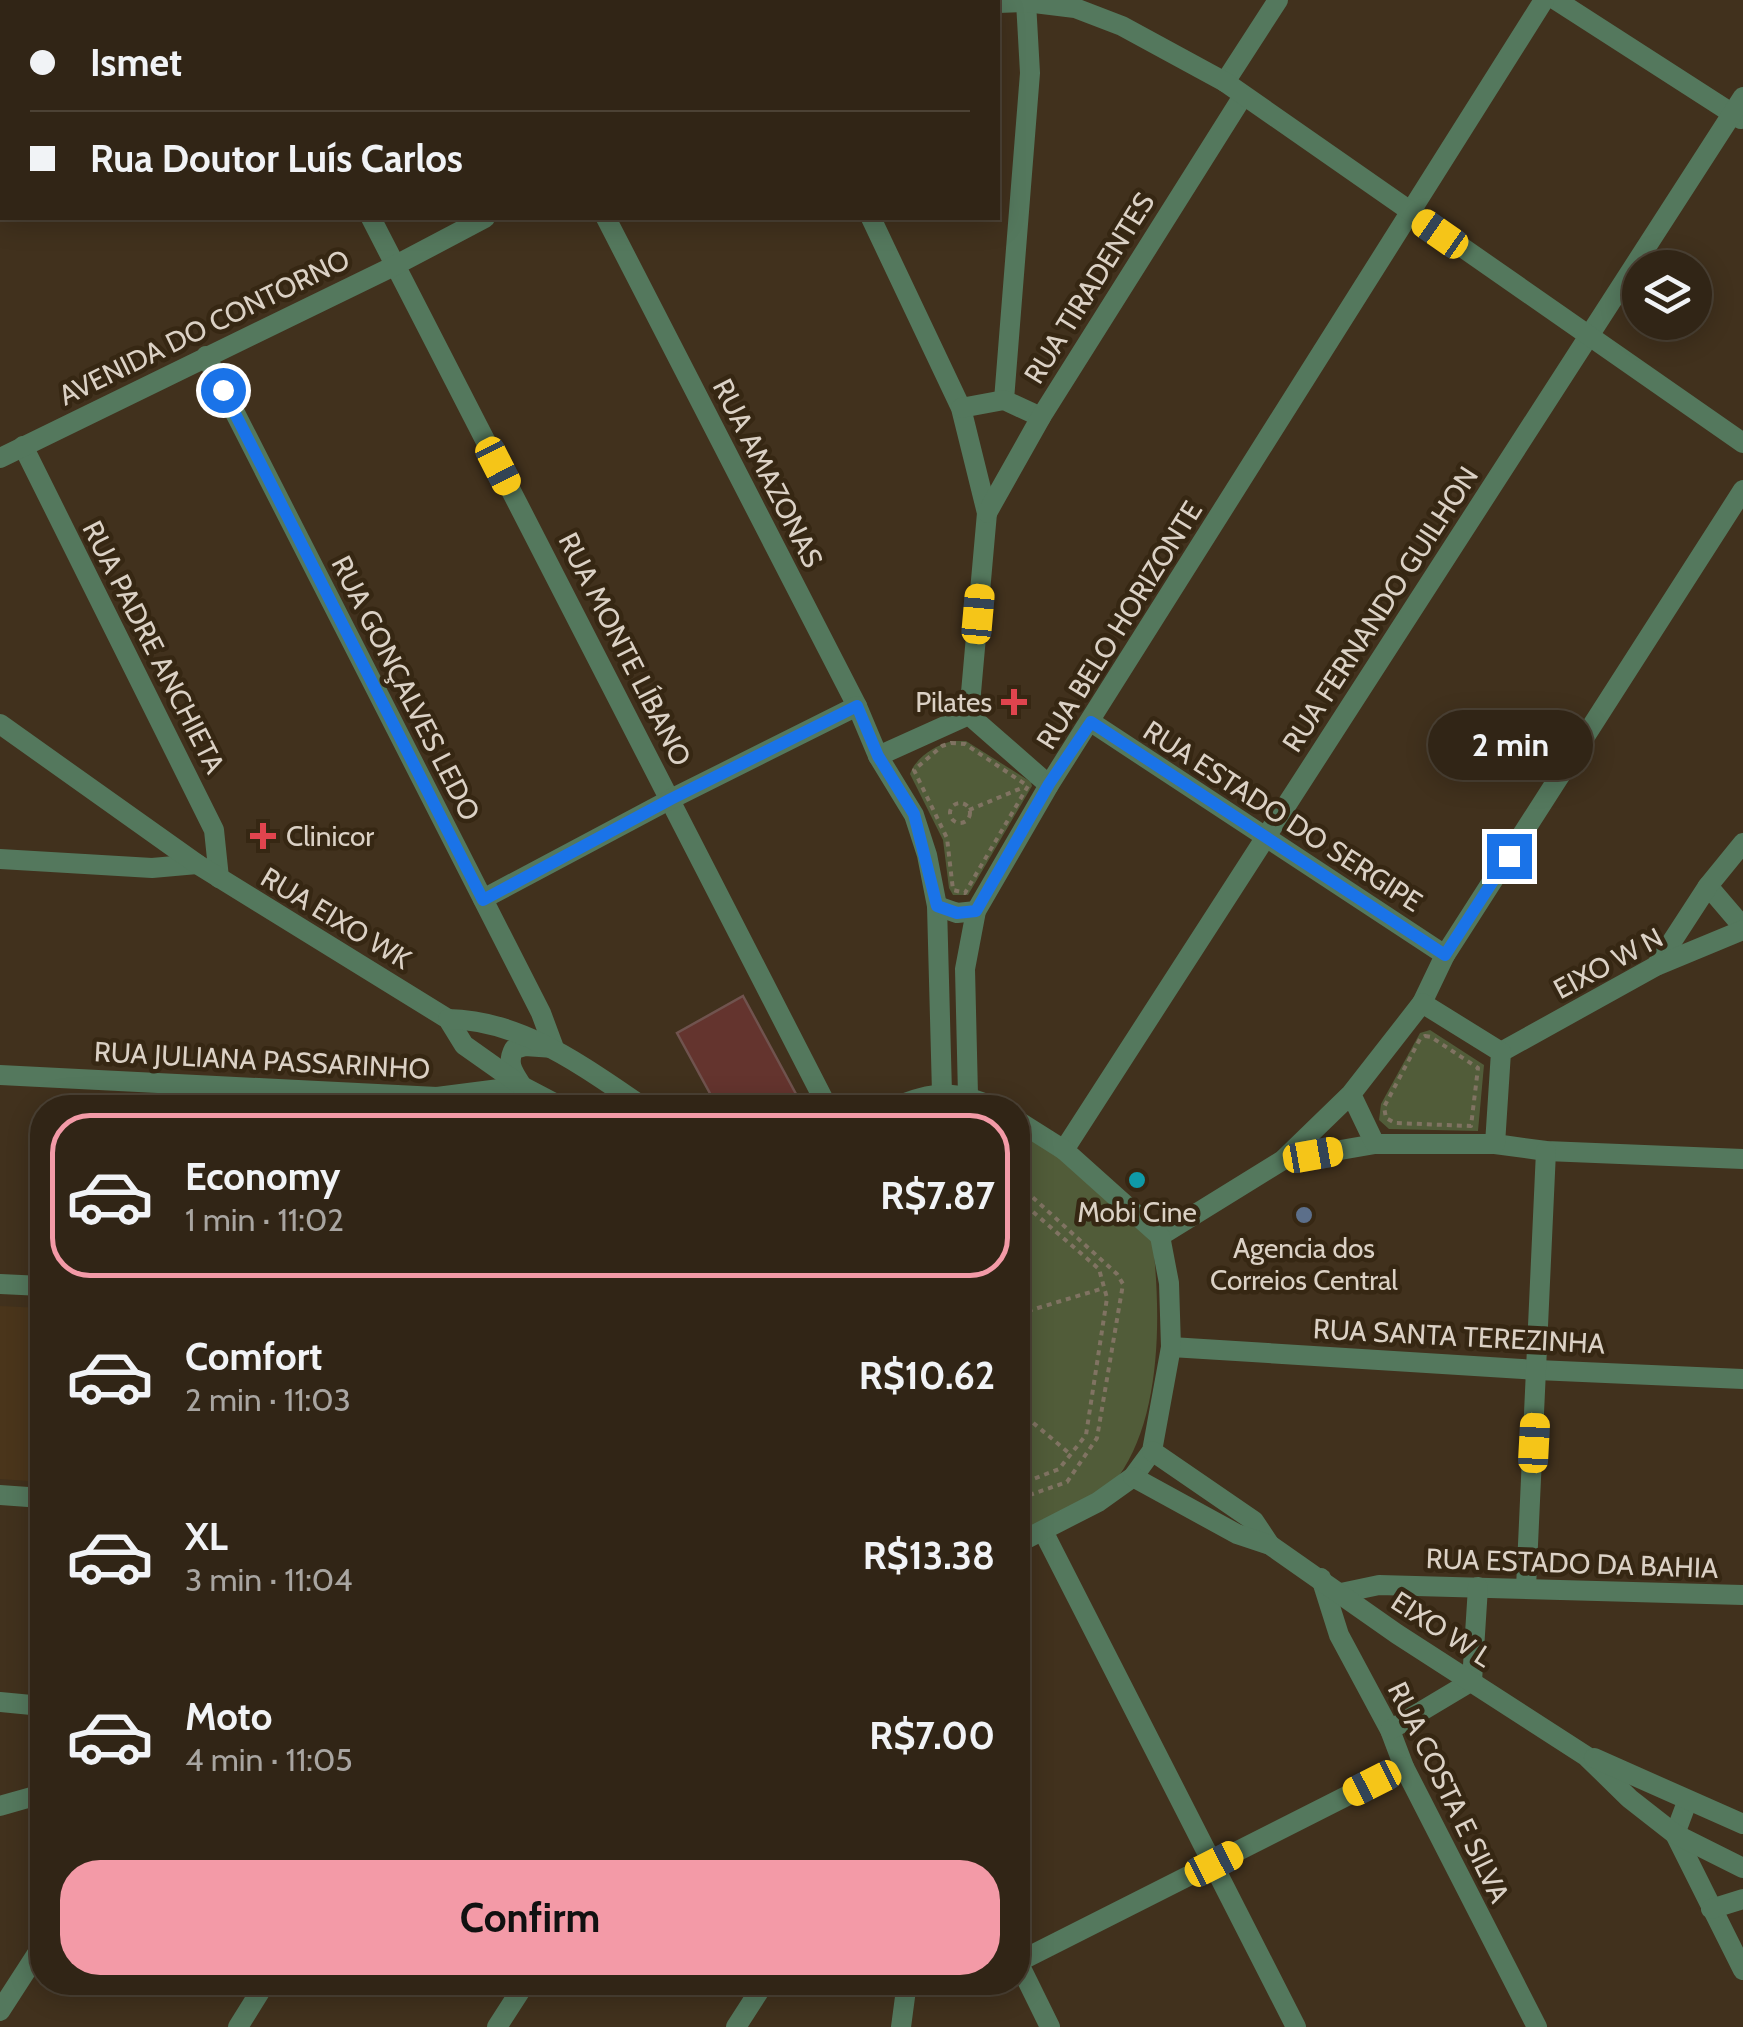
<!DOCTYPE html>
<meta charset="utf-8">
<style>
body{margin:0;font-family:Cabin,sans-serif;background:#3d3123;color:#f1f3f6;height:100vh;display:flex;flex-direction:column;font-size:38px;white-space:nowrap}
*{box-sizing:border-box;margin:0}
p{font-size:32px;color:#a8a5a1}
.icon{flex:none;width:55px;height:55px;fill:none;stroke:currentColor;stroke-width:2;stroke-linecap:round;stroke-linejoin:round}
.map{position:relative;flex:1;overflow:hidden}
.side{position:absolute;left:30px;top:1095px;width:1000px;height:900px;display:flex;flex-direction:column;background:#312516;border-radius:40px;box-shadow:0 5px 25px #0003,0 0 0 2px #4c4235}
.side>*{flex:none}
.hud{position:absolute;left:0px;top:0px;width:1000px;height:220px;box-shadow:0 5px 25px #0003,0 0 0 2px #4c4235;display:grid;align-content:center;height:220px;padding:0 30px;background:#312516}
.fabs{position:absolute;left:1622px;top:250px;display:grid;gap:20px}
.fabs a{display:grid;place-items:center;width:90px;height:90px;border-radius:50%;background:#312516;box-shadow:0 5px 25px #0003,0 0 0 2px #4c4235;font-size:50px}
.end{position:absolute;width:45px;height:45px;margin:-22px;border:12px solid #1a73e8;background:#fff;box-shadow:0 0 0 5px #fff}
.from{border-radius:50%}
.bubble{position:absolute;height:70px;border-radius:35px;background:#312516;box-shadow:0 5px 25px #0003,0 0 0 2px #4c4235;font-size:32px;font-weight:800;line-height:70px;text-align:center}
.car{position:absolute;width:30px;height:60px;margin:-30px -15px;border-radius:12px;box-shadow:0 0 8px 2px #0007;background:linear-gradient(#f5c518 24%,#345 0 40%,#f5c518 0 76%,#345 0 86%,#f5c518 0)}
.hud b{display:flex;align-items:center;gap:35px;height:95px;font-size:38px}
.hud b+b{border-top:2px solid #4c4235}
.hud i{width:25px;height:25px;background:#f1f3f6}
ul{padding:18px 0 0;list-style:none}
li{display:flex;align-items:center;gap:30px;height:165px;margin:0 20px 15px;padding:0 10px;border:5px solid transparent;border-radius:40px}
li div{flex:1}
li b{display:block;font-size:38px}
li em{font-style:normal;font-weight:800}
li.current{border-color:#f39aa7}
li>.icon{width:90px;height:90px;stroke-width:1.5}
.button{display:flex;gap:20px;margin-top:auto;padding:20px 30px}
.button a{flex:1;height:115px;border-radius:40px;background:#f39aa7;color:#111;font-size:40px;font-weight:800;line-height:115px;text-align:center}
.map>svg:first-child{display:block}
.built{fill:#4a351b}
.green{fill:#515c39}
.building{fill:#64342e;stroke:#70534e;stroke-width:2.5}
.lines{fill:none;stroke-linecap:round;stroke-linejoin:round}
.path{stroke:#807362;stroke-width:4;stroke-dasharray:5 5;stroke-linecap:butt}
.minor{stroke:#54785d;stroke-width:20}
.tertiary{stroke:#54785d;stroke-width:20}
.route{stroke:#1a73e8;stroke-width:12}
.health-dot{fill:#e0444e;stroke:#362713;stroke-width:4}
.culture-dot{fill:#0f9aa8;stroke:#362713;stroke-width:4}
.service-dot{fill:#5c6f8a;stroke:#362713;stroke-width:4}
.labels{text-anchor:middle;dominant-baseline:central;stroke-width:9;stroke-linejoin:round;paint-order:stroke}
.street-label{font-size:28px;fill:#dbd1c5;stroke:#362713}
.poi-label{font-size:28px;fill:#dbd1c5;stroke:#362713}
</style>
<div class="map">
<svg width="1743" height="2027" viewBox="0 0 1743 2027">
<rect width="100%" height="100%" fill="#41311d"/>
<polygon class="built" points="0,1306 42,1308 42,1482 0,1479"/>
<g class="green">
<path d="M953,741H966L1031,782L1032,786L968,895H953L949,888L943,840L910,774C915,758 937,744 953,741Z"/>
<polygon points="1430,1030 1484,1065 1478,1131 1389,1129 1379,1120 1381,1104 1420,1033"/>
<path d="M1018,1127L1059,1157L1152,1236C1161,1308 1163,1416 1118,1477C1107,1492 1038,1525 1018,1535Z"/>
</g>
<polygon class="building" points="743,996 796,1094 771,1108 718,1108 677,1033"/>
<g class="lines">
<g class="path">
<polygon points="951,743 965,744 1028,786 965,893 953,890 947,838 914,770 942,746"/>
<circle cx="960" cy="813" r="10"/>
<polyline points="969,810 1024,787"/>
<polygon points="1425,1036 1431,1037 1478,1068 1471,1126 1395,1123 1386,1118 1384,1107 1420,1039"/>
<polyline points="1018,1184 1117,1274 1123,1284 1097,1438 1067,1482 1018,1499"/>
<polyline points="1018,1199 1099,1269 1107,1298 1086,1435 1059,1469 1018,1485"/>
<polyline points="1018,1314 1104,1288"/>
<polyline points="1018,1346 1018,1351"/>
<polyline points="1018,1410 1070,1454"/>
</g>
<g class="minor">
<polyline points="265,0 266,2"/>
<polyline points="786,0 786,2"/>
<polyline points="1556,0 1741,119"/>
<polyline points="315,2 321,0"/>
<polyline points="1225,82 1278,0"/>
<polyline points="0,150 2,149"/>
<polyline points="371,218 828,1108"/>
<polyline points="606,218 857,706 878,756 914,815 927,855 937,906 942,1093"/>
<polyline points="871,218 961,408 987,513 969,715"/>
<polyline points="1004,400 1030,73 1026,2"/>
<polyline points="961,408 1004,400 1041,417"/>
<polyline points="23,446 214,830 219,878"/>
<polyline points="987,513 1041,417 1243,96"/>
<polyline points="1091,722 1445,955"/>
<polyline points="878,756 969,715 1049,785"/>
<polyline points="0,859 152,868 197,864"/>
<polyline points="1708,886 1743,927"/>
<polyline points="483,899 671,799 857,706"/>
<polyline points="937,906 957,913 976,911"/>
<polyline points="1656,966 1708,886 1743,843"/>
<polyline points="1422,1003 1445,955 1743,490"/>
<polyline points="1501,1052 1656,966 1743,930"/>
<path d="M0,1075L437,1097L522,1086C514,1073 506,1064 514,1049L525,1046L554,1048L541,1013L206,356"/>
<polyline points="968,1095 965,969 976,911 1049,785 1544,0"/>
<polyline points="1495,1144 1546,1151 1743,1159"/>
<polyline points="1064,1150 1743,97"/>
<polyline points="1283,1160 1375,1144"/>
<polyline points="1160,1236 1283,1160 1351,1094 1422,1003 1501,1052 1495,1144 1375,1144 1351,1094"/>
<polyline points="0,1284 42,1286"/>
<polyline points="1171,1347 1537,1370 1743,1379"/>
<polyline points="0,1495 42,1498"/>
<polyline points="1043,1531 1296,2027"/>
<polyline points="1321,1578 1339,1635 1390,1730 1404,1767 1537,2027"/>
<polyline points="1526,1588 1546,1151"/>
<polyline points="1341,1593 1379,1585 1743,1595"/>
<polyline points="0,1702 42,1706"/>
<polyline points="1390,1730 1472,1681 1478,1587"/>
<polyline points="1687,1802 1675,1834 1743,1970"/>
<polyline points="0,1806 42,1794"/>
<polyline points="1711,1909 1743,1899"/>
<polyline points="1018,1962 1404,1767"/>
<polyline points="1018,1962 1050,2027"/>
<polyline points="0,2011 42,1946"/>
<polyline points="238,2027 266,1982"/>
<polyline points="497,2027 526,1982"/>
<polyline points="736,2027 765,1982"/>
<polyline points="901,2027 907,1982"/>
</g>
<g class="tertiary">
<polyline points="998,3 1026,2 1075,8 1122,26 1225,82 1743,443"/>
<polyline points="0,458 394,266 485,218"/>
<polyline points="0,724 197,864 448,1019 464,1045 522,1086 564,1108"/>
<path d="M448,1019C523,1020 585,1068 645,1108"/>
<path d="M894,1108C931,1090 958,1090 995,1108"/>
<polyline points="1018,1121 1064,1150 1160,1236 1169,1283 1171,1347 1152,1451 1133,1477 1098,1502 1018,1543"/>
<polyline points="1152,1451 1254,1521 1270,1545"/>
<polyline points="1133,1477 1237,1534 1270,1545 1397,1634 1586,1756 1629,1798 1675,1834 1743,1868"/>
<polyline points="1594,1758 1743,1824"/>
</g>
</g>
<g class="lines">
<polyline class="route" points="223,390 483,900 671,799 857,706 878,756 914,814 937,906 957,913 976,911 1049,784 1091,722 1445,955 1509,856"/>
</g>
<g class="health-dot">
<path d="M1009 687h10v10h10v10h-10v10h-10v-10h-10v-10h10z"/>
<path d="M258 821h10v10h10v10h-10v10h-10v-10h-10v-10h10z"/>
</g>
<circle class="culture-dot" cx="1137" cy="1180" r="10"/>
<circle class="service-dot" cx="1304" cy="1215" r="10"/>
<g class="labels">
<g class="street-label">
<text transform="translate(1089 288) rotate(-58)">RUA TIRADENTES</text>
<text transform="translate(204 327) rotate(-26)">AVENIDA DO CONTORNO</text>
<text transform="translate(768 473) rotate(63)">RUA AMAZONAS</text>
<text transform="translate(1380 609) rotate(-57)">RUA FERNANDO GUILHON</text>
<text transform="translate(1119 625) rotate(-58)">RUA BELO HORIZONTE</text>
<text transform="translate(154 647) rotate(63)">RUA PADRE ANCHIETA</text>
<text transform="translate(625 649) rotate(63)">RUA MONTE LÍBANO</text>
<text transform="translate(406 688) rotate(63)">RUA GONÇALVES LEDO</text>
<text transform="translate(1283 816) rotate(33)">RUA ESTADO DO SERGIPE</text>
<text transform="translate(336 918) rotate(31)">RUA EIXO WK</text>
<text transform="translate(1608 963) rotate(-28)">EIXO W N</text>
<text transform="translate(262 1060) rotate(3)">RUA JULIANA PASSARINHO</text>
<text transform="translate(1459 1336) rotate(3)">RUA SANTA TEREZINHA</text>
<text transform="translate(1572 1563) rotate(2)">RUA ESTADO DA BAHIA</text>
<text transform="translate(1442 1629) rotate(33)">EIXO W L</text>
<text transform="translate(1449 1792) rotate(64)">RUA COSTA E SILVA</text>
</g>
<g class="poi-label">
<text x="992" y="702" text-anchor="end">Pilates</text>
<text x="286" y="836" text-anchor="start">Clinicor</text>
<text x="1137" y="1212">Mobi Cine</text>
<text x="1304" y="1248">Agencia dos<tspan x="1304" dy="32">Correios Central</tspan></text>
</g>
</g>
</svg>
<div class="fabs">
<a><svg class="icon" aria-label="layers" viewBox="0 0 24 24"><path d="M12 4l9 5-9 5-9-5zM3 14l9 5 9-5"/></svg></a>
</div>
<i class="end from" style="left:223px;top:390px"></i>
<i class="end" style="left:1509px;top:856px"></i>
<div class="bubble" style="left:1428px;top:710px;width:165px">2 min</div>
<i class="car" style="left:1440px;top:234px;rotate:305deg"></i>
<i class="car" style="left:498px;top:466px;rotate:153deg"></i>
<i class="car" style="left:978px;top:614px;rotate:5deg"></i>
<i class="car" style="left:1313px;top:1155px;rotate:80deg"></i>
<i class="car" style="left:1534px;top:1443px;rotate:3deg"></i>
<i class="car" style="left:1372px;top:1783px;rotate:243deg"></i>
<i class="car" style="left:1214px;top:1864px;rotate:63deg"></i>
<div class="hud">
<b><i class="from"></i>Ismet</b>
<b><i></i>Rua Doutor Luís Carlos</b>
</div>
<section class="side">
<ul>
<li class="current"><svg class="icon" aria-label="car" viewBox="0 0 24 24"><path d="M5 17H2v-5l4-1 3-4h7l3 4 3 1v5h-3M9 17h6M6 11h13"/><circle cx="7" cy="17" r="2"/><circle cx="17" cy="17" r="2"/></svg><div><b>Economy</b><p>1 min · 11:02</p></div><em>R$7.87</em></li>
<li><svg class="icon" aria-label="car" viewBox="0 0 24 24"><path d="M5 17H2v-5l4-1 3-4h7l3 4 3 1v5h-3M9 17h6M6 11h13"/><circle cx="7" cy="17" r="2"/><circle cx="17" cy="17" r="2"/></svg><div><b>Comfort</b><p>2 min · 11:03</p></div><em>R$10.62</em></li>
<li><svg class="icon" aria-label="car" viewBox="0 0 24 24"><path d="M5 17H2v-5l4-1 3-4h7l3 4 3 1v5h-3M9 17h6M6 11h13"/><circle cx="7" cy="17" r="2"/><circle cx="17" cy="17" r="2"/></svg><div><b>XL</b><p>3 min · 11:04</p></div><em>R$13.38</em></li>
<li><svg class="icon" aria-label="car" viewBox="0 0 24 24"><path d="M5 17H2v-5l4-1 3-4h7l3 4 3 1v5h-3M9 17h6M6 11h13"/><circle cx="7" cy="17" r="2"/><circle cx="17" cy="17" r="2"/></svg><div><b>Moto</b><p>4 min · 11:05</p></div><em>R$7.00</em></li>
</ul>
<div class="button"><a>Confirm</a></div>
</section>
</div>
